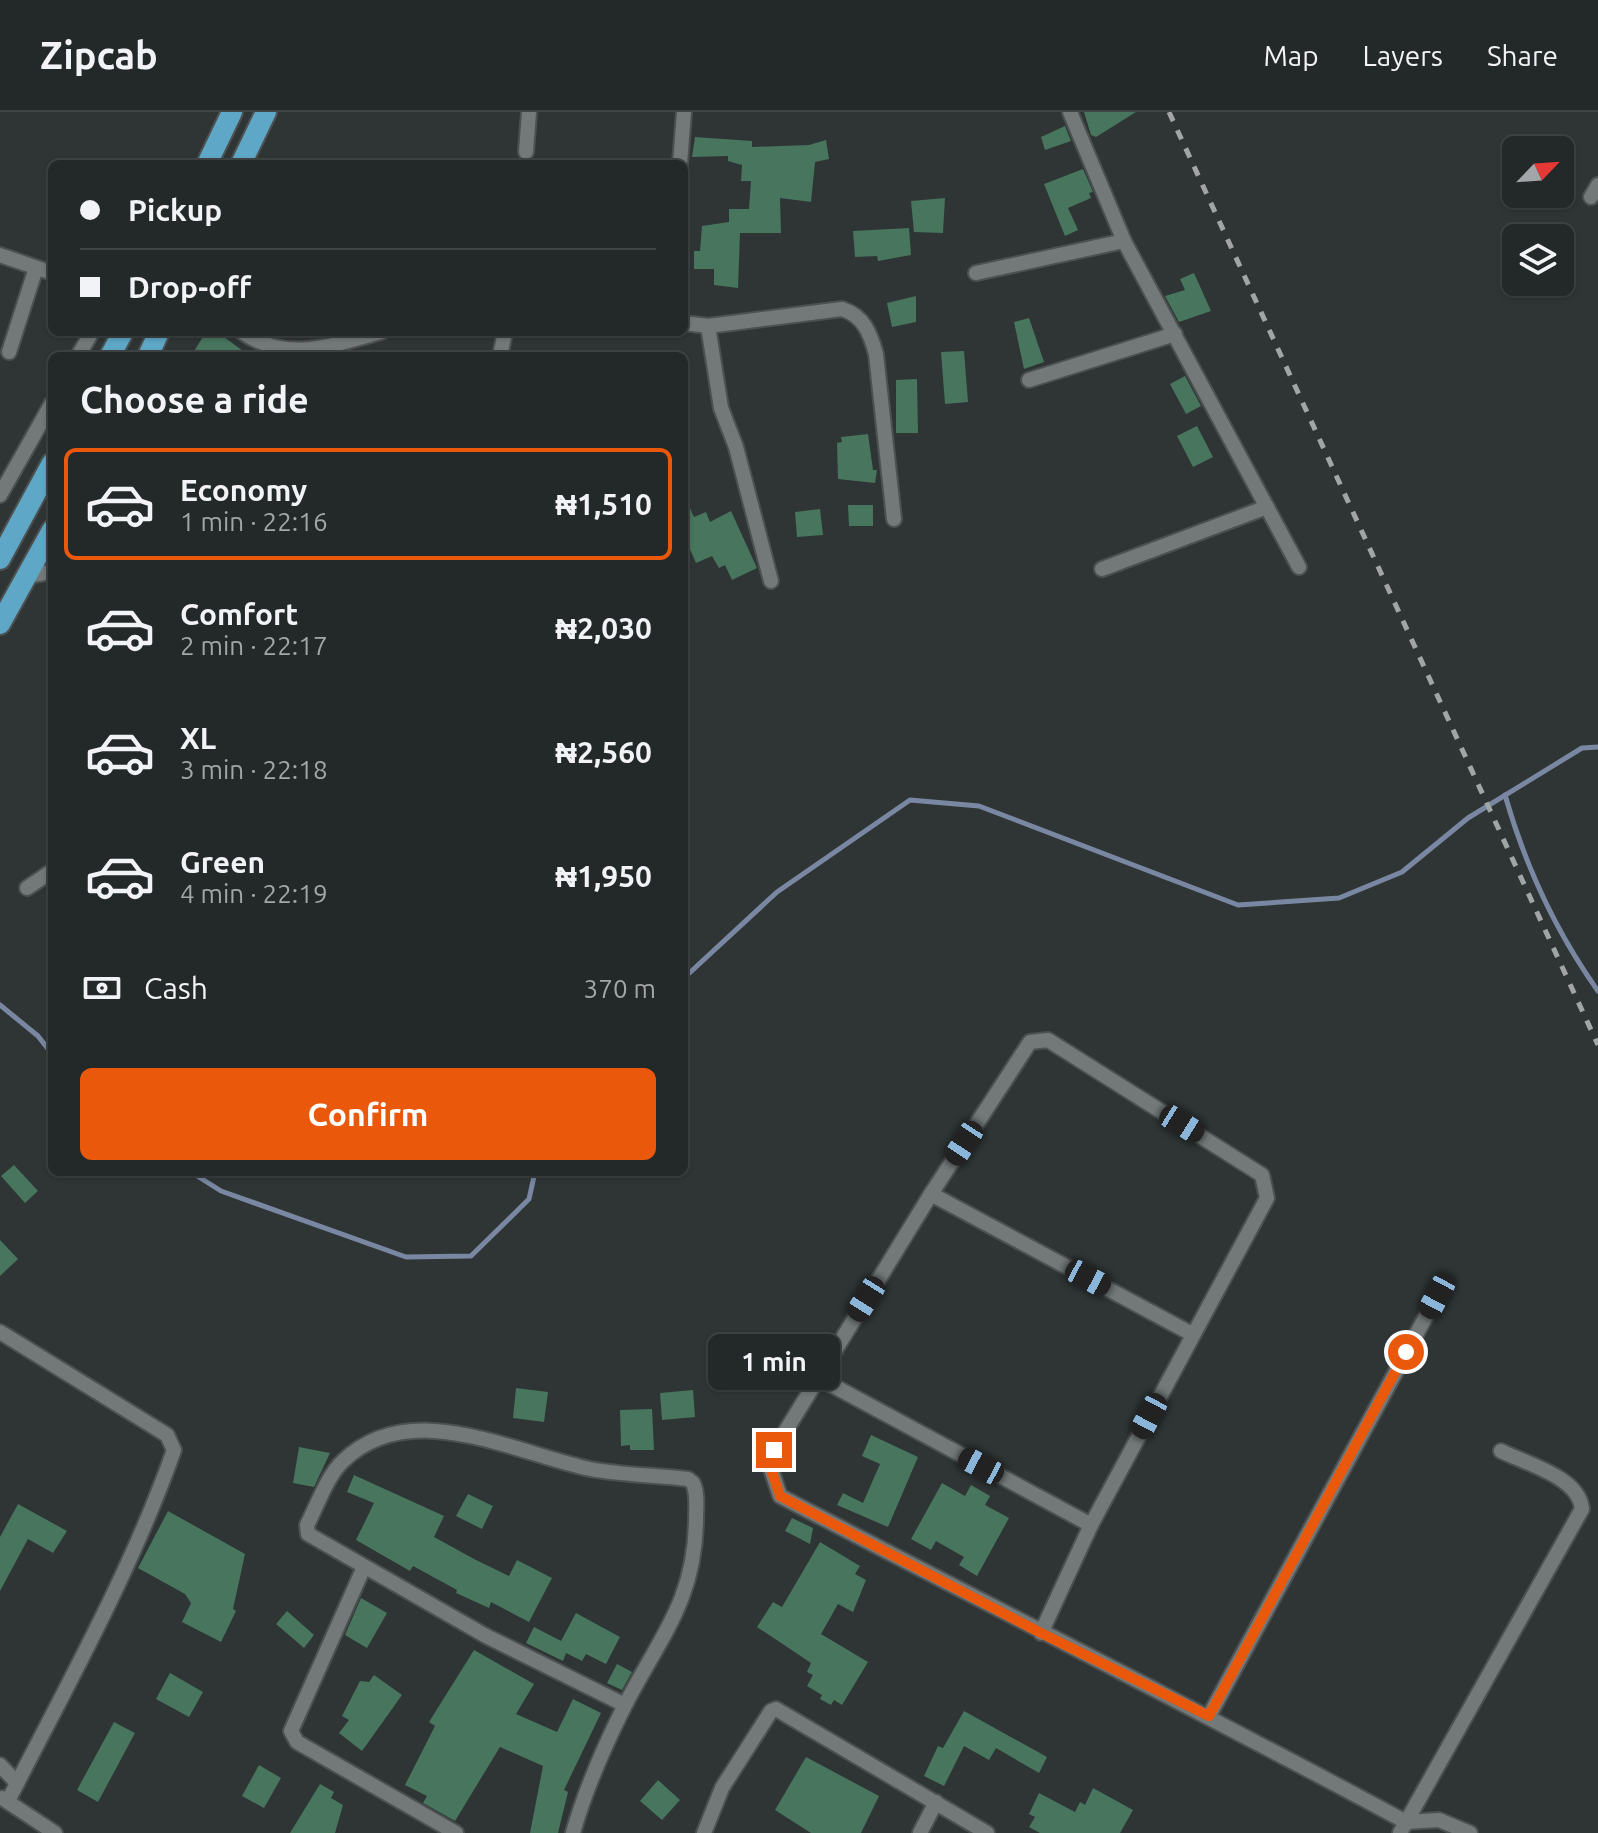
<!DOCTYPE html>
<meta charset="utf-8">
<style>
body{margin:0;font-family:Ubuntu,sans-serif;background:#2f3434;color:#f1f3f6;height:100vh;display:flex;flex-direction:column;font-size:30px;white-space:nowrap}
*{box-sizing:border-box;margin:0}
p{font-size:26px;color:#a3a6a8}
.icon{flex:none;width:44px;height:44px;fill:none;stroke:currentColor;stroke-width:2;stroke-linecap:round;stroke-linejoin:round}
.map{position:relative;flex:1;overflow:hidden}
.drawer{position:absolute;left:48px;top:240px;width:640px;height:824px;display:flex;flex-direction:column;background:#232828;border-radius:12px;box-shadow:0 2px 6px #0004,0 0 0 2px #404445}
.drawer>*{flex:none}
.banner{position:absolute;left:48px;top:48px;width:640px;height:176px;border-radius:12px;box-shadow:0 2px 6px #0004,0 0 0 2px #404445;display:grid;align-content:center;height:176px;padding:0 32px;background:#232828}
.needle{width:52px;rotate:65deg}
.buttons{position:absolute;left:1502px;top:24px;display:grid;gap:16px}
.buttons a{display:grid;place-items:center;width:72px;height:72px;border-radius:12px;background:#232828;box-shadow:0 2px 6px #0004,0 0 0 2px #404445;font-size:40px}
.end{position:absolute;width:36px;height:36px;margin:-18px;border:10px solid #ea580c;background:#fff;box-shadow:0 0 0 4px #fff}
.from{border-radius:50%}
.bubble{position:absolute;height:56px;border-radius:12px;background:#232828;box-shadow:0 2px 6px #0004,0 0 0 2px #404445;font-size:26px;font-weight:700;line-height:56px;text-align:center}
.car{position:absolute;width:24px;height:48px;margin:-24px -12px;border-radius:10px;box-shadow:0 0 6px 2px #0007;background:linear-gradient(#222 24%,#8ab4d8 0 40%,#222 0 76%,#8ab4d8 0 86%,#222 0)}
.banner b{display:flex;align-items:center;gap:28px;height:76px;font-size:30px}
.banner b+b{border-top:2px solid #404445}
.banner i{width:20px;height:20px;background:#f1f3f6}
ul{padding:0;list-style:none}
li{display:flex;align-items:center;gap:24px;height:112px;margin:0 16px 12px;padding:0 16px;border:4px solid transparent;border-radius:12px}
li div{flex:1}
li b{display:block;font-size:30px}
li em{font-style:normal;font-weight:700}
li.current{border-color:#ea580c}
li>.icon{width:72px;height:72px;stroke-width:1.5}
h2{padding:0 32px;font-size:36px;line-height:96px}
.pay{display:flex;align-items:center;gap:20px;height:88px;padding:0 32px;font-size:30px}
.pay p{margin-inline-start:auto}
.primary-button{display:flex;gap:16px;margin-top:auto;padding:16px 32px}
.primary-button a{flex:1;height:92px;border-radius:12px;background:#ea580c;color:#fff;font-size:32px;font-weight:700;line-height:92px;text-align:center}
header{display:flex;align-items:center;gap:48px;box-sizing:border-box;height:112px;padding:0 40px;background:#232828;border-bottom:2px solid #404445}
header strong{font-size:38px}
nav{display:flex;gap:44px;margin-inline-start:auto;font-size:28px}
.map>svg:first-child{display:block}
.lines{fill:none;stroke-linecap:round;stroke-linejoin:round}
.stream{stroke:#7a87a2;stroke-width:5}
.building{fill:#47755d}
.minor-casing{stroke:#4c5050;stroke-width:18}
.primary-casing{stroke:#4c5050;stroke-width:24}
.minor{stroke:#737979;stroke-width:14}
.primary{stroke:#5fa7c6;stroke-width:20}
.rail{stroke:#a1a5a5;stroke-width:5;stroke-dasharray:10 10;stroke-linecap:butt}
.route{stroke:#ea580c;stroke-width:10}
</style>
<header>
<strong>Zipcab</strong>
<nav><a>Map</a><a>Layers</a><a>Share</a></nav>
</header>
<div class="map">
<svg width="1598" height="1721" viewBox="0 0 1598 1721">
<rect width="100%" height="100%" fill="#2f3535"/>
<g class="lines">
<g class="stream">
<path d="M1505,683C1525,753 1556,820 1598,879"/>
<polyline points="684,866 777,780 910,688 979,694 1238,793 1339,786 1402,760 1468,706 1582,636 1598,635"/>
<polyline points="0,893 38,924 52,942"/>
<polyline points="191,1060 221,1079 406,1145 471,1144 529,1087 535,1060"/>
</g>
</g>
<g class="building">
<polygon points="1084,0 1136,0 1096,25 1091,23"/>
<polygon points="1065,14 1071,29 1045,38 1041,25"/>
<polygon points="695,25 752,29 752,35 809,33 826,28 829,47 815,50 811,90 780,86 781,121 740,121 738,176 714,173 714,157 694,157 694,139 700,139 702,114 729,110 729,97 749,97 751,69 741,69 742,53 728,49 728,44 692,45"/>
<polygon points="1083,57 1093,80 1089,81 1091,86 1068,96 1078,118 1065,124 1044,72"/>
<polygon points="945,86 943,121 914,120 911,89"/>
<polygon points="909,116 911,143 878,149 877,144 855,145 853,119"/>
<polygon points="1194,161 1211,199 1179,210 1165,184 1185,178 1180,167"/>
<polygon points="916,184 916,210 892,215 887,191"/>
<polygon points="1029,206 1044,250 1024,257 1014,210"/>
<polygon points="206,220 217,220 250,244 191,244"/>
<polygon points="964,239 968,290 945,292 941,240"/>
<polygon points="1185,264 1201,294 1186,302 1170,272"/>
<polygon points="917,267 918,321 896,321 896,268"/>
<polygon points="1197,314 1213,345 1193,355 1177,324"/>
<polygon points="868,322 873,358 877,358 875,371 838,367 837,331 842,330 841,325"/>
<polygon points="684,383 694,405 706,400 710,410 731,399 757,456 732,468 725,453 719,456 712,444 696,451 684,424"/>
<polygon points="848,393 873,393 873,414 849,414"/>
<polygon points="820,397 823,423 797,425 795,400"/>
<polygon points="14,1053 38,1079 25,1091 1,1064"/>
<polygon points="0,1128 18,1147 0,1164"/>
<polygon points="516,1276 548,1280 544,1310 513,1306"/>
<polygon points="693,1278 695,1305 662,1308 660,1281"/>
<polygon points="652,1297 654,1338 630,1338 630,1333 621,1334 620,1298"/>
<polygon points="871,1323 918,1345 888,1415 837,1393 843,1381 863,1391 880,1352 862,1344"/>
<polygon points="299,1335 330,1341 314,1375 293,1371"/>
<polygon points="354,1363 444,1404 434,1425 476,1448 509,1464 517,1448 552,1466 529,1510 491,1490 489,1496 456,1481 457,1478 413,1454 410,1459 356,1428 374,1391 347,1380"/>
<polygon points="942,1371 965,1384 971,1373 990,1384 985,1393 1009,1406 977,1464 959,1453 964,1445 936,1429 931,1438 911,1427"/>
<polygon points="468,1382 493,1394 482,1417 456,1404"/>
<polygon points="18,1392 67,1419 53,1441 28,1427 0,1479 0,1425"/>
<polygon points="168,1399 245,1442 233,1497 236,1499 221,1530 182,1510 191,1491 185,1482 138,1456"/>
<polygon points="792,1406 813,1416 810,1432 785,1419"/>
<polygon points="820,1430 860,1454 855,1462 866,1468 853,1500 838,1492 821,1522 868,1550 842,1593 834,1588 831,1593 820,1587 822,1583 807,1574 813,1563 807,1560 811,1551 757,1515 773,1490 782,1495"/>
<polygon points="361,1486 387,1501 367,1536 345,1523"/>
<polygon points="287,1499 314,1523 304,1536 276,1512"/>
<polygon points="576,1501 620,1525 606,1552 586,1542 582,1549 566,1541 563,1549 526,1531 534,1515 561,1529"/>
<polygon points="474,1538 534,1572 516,1602 557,1620 573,1587 601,1601 564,1678 568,1680 558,1721 530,1721 543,1654 500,1635 455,1709 423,1691 427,1684 405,1673 435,1614 429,1610"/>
<polygon points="617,1552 632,1560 622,1578 607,1571"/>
<polygon points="170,1561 203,1580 189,1605 156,1587"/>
<polygon points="374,1563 402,1583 362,1639 339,1621 349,1608 342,1604 360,1569 369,1570"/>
<polygon points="964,1599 1047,1645 1039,1661 996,1636 989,1648 964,1634 944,1674 924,1664 938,1634 943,1636"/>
<polygon points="114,1610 135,1621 98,1690 77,1678"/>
<polygon points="806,1645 879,1684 861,1721 811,1721 775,1698"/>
<polygon points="259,1653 281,1666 264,1696 242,1684"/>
<polygon points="658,1668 680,1688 662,1708 640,1689"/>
<polygon points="320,1672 334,1680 331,1686 343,1693 335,1721 290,1721"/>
<polygon points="1093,1676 1133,1698 1120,1721 1040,1721 1029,1715 1035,1705 1029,1702 1039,1681 1075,1700 1080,1690 1085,1693"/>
</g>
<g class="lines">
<defs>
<g id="minor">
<polyline points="1070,0 1124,129 1299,455"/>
<polyline points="526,40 529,0"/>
<polyline points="680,52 684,0"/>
<polyline points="1591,85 1598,73"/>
<polyline points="0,143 52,161"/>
<polyline points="976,161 1124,129"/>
<path d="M684,211L708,214L842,197C864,204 870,221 876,242L894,407"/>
<polyline points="708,214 721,296 736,335 771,469"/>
<path d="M242,220C288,252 332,233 381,220"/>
<polyline points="9,240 36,156"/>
<polyline points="78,244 92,220"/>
<polyline points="500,244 505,220"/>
<polyline points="1029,268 1175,222"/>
<polyline points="0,383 52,291"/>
<polyline points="1102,457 1267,395"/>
<polyline points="26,464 52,460"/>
<polyline points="27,776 52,759"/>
<polyline points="931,1082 1192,1222"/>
<path d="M0,1220L167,1323L174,1338C131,1460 66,1575 8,1689"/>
<polyline points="817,1265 1091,1413"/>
<polyline points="364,1455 291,1619 297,1630 456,1721"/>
<path d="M1041,1521L1091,1413L1267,1086L1262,1063L1048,928L1030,930L931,1082L774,1338L770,1354L780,1384C988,1493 1199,1598 1406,1710L1439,1708L1470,1721"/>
<polyline points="1209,1604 1437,1184"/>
<polyline points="0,1653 17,1671"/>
<polyline points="2,1686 55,1721"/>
<path d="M573,1721C585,1678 604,1635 624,1595C659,1526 695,1490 696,1408C696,1396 698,1382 693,1371L688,1367C655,1363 621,1363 590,1357C514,1341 411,1284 343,1349C327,1364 317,1394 307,1413L308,1422L486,1524L625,1593"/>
<polyline points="704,1721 722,1676 771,1599 776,1597 987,1721"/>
<polyline points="920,1721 936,1690"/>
<path d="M1400,1721L1582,1397C1579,1365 1527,1352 1501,1339"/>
</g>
<g id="primary">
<polyline points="207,52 232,0"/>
<polyline points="241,52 266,0"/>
<polyline points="110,244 123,220"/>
<polyline points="148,244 159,220"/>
<polyline points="0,447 52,351"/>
<polyline points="0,512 52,418"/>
</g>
</defs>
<use href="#minor" class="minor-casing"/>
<use href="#primary" class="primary-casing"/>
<use href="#minor" class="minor"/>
<use href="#primary" class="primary"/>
<polyline class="rail" points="1169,0 1598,933"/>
</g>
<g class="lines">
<polyline class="route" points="774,1338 770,1354 780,1384 1041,1521 1209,1604 1406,1240"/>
</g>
</svg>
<div class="buttons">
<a><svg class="needle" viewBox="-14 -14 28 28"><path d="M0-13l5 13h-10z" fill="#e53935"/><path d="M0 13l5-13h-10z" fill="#a3a6a8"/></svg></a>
<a><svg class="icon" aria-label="layers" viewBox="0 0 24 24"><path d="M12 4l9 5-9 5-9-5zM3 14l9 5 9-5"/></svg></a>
</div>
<i class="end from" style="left:1406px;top:1240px"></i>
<i class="end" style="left:774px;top:1338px"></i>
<div class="bubble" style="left:708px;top:1222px;width:132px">1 min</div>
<i class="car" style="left:1182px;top:1012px;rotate:122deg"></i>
<i class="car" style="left:964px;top:1031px;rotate:213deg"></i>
<i class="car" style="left:1088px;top:1166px;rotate:118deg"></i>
<i class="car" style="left:1437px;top:1184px;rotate:208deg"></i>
<i class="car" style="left:866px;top:1187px;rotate:212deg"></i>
<i class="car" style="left:1149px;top:1304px;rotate:208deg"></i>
<i class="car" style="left:981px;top:1354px;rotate:298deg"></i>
<div class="banner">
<b><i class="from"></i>Pickup</b>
<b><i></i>Drop-off</b>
</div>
<section class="drawer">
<h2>Choose a ride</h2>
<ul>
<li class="current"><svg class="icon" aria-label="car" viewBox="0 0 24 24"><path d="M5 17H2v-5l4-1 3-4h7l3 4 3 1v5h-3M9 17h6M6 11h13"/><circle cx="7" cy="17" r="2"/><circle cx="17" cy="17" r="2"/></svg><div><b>Economy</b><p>1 min · 22:16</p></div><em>₦1,510</em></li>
<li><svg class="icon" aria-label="car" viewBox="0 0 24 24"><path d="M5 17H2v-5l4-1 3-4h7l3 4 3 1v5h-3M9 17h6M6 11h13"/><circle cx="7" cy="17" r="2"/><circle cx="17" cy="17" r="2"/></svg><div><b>Comfort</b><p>2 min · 22:17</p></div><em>₦2,030</em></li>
<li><svg class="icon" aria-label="car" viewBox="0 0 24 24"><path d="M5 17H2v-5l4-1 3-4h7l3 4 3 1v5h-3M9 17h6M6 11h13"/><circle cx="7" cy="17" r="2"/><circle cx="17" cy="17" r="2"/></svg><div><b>XL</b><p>3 min · 22:18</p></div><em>₦2,560</em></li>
<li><svg class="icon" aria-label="car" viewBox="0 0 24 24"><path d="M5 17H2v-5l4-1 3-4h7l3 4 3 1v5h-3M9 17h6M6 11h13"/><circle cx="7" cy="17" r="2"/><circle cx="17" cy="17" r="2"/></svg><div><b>Green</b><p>4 min · 22:19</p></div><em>₦1,950</em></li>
</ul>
<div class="pay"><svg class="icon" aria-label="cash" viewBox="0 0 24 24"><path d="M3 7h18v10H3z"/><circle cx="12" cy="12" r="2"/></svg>Cash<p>370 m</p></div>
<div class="primary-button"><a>Confirm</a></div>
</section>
</div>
